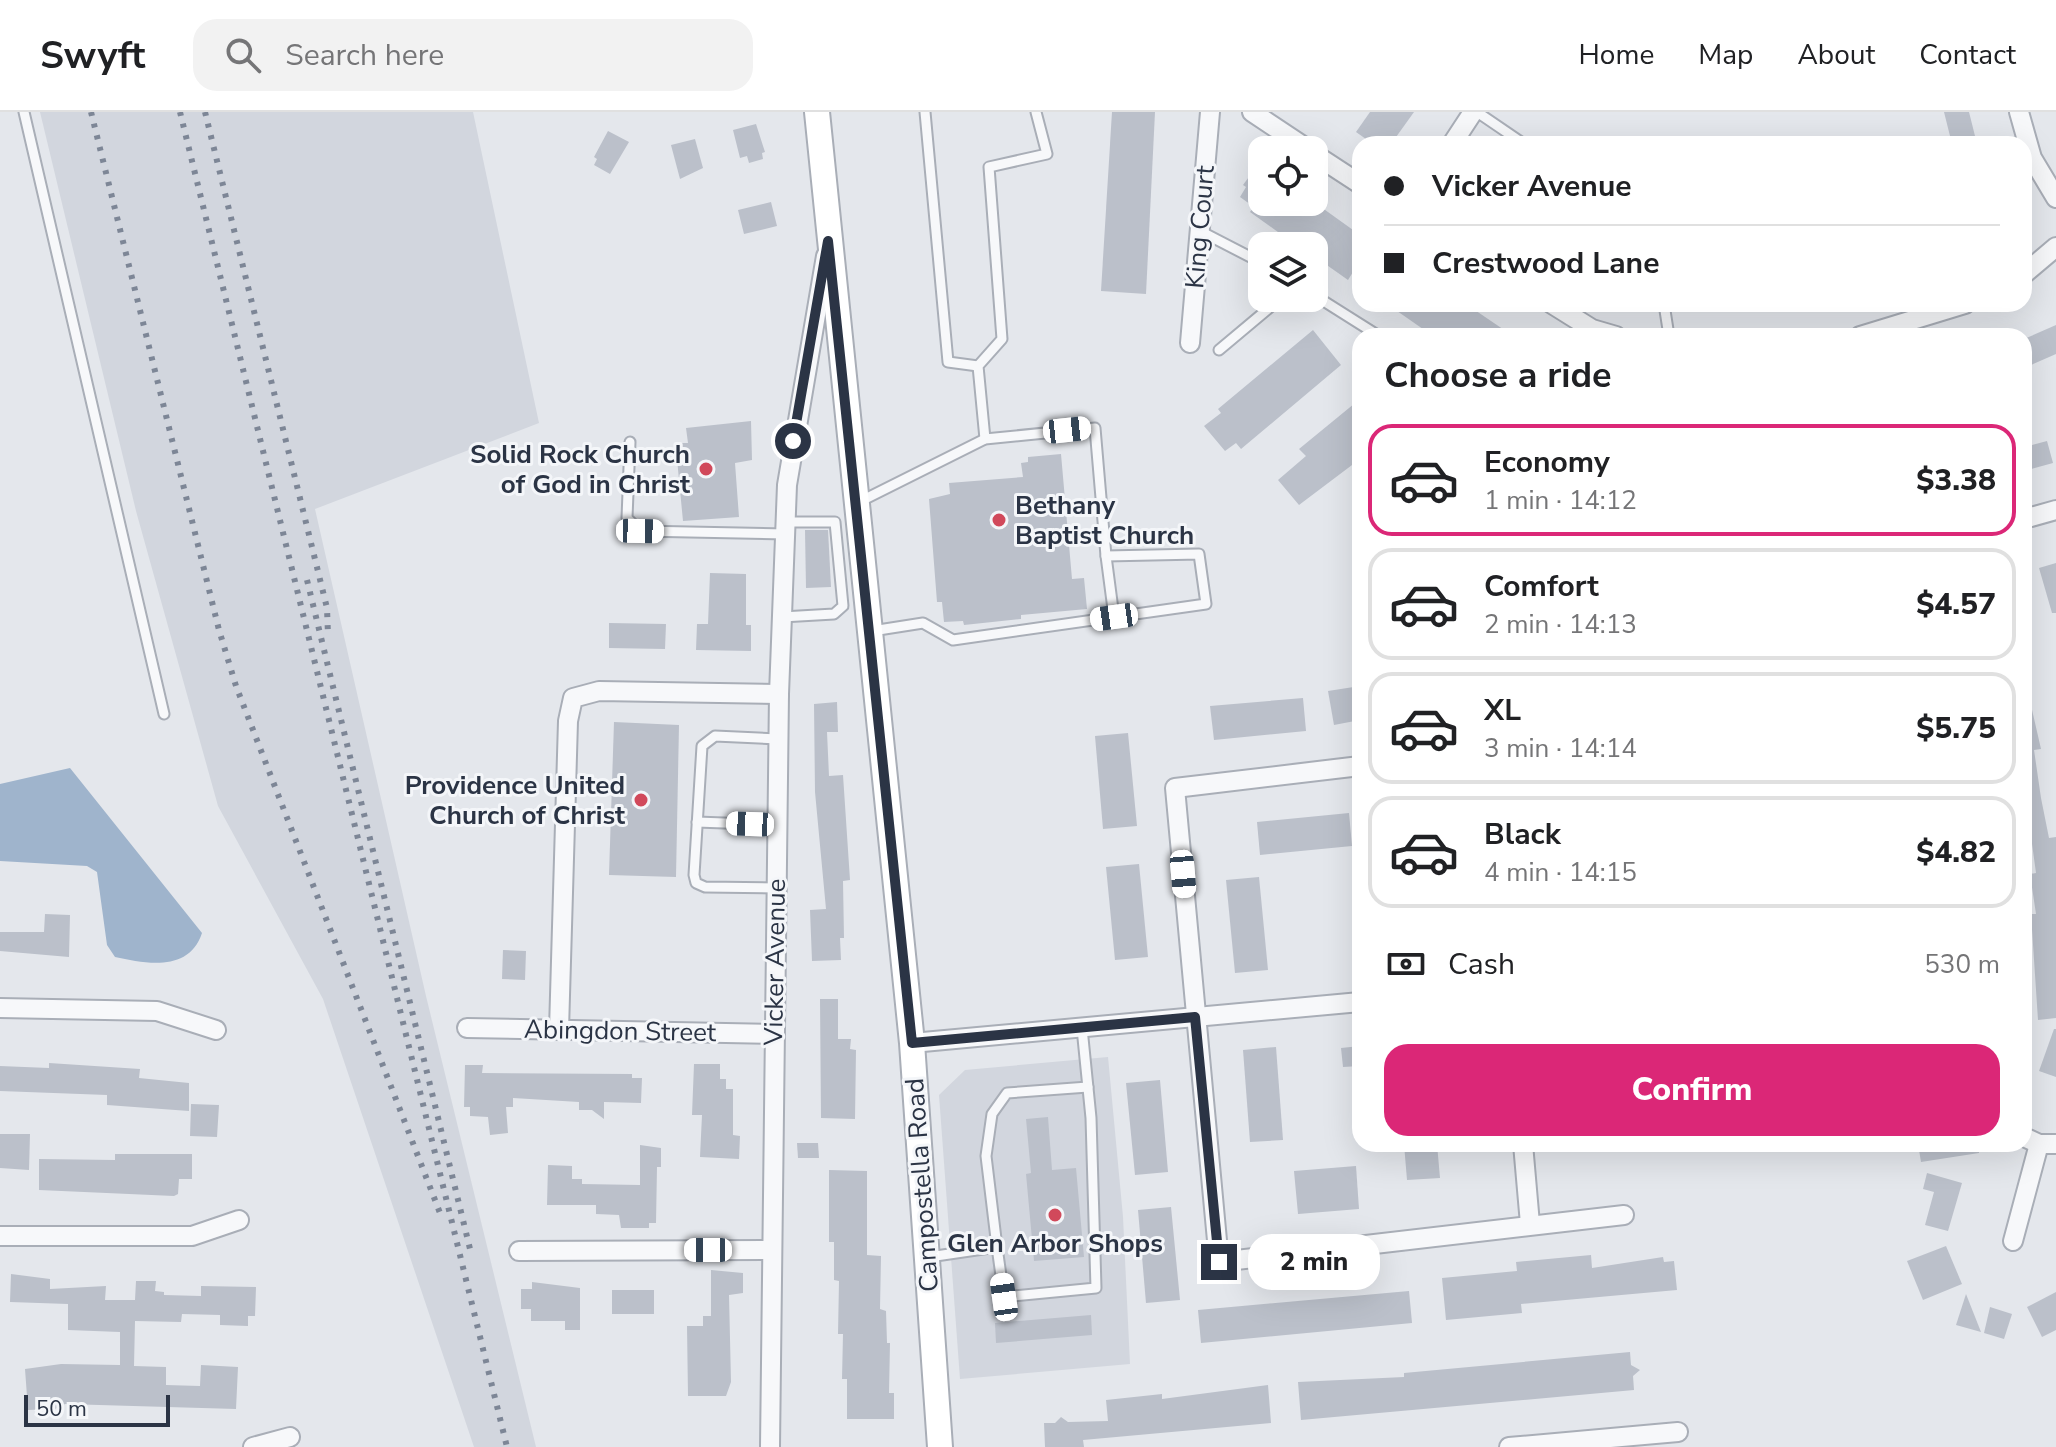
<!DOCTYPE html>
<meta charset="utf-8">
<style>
body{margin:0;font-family:"Nunito Sans",sans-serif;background:#f2f2f2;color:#202124;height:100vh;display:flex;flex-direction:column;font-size:30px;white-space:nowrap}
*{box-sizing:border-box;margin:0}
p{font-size:26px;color:#757577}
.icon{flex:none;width:44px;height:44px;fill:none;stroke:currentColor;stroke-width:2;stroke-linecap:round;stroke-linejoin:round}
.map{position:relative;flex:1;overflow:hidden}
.details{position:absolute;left:1352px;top:216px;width:680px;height:824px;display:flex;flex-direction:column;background:#fff;border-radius:24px;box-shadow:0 8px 32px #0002}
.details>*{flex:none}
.guide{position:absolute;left:1352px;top:24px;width:680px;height:176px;border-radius:24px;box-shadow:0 8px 32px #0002;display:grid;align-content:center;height:176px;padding:0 32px;background:#fff}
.fabs{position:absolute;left:1248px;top:24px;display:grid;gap:16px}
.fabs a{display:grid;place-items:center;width:80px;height:80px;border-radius:16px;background:#fff;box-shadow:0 8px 32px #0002;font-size:40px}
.scale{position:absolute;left:24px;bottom:20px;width:146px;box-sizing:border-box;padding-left:8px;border:4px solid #2b3445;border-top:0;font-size:22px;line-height:28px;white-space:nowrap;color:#2b3445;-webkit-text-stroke:6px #f4f6f9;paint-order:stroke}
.end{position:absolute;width:36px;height:36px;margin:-18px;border:10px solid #2b3445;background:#fff;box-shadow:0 0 0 4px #fff}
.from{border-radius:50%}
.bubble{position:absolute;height:56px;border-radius:24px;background:#fff;box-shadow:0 8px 32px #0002;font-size:26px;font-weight:800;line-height:56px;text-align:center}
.car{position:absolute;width:24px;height:48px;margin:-24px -12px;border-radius:10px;box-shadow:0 0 6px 2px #0007;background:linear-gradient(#fff 24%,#345 0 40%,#fff 0 76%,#345 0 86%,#fff 0)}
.guide b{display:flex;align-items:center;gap:28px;height:76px;font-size:30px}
.guide b+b{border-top:2px solid #e0e0e0}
.guide i{width:20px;height:20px;background:#202124}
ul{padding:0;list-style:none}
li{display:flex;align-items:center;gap:24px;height:112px;margin:0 16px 12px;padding:0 16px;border:4px solid #e0e0e0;border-radius:24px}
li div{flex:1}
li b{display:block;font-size:30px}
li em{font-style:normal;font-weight:800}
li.current{border-color:#db2777}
li>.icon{width:72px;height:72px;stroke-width:1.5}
h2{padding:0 32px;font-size:36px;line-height:96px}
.pay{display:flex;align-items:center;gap:20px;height:88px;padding:0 32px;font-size:30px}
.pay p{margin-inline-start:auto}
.action{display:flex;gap:16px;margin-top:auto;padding:16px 32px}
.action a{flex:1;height:92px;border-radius:24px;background:#db2777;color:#fff;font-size:32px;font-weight:800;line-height:92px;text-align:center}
header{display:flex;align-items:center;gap:48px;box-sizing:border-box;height:112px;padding:0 40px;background:#fff;border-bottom:2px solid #e0e0e0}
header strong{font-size:38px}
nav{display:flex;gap:44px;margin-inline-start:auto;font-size:28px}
.search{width:560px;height:72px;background:#f2f2f2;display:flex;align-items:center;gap:20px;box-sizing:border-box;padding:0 28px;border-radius:24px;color:#757577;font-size:30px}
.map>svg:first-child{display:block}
.built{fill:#d2d6de}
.water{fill:#9fb4cc}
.building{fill:#bbc0ca}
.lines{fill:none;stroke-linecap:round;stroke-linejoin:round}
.service-casing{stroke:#a9aeb7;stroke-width:13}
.minor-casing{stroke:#a9aeb7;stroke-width:22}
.secondary-casing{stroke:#a9aeb7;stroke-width:28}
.service{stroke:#f7f8fa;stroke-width:9}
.minor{stroke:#f7f8fa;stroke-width:18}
.secondary{stroke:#fff;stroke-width:24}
.rail{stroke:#7d8696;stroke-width:6;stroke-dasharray:4 8;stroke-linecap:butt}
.route{stroke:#2b3445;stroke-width:10}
.poi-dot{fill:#d1495b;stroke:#f4f6f9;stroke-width:3}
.labels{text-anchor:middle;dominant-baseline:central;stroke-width:6;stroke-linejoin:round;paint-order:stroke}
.street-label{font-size:26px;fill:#2b3445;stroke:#f4f6f9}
.poi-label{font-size:26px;font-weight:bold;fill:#2b3445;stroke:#f4f6f9;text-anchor:end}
</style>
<header>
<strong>Swyft</strong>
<div class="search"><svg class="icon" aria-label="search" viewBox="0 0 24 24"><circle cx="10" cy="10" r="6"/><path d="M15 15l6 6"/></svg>Search here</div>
<nav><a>Home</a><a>Map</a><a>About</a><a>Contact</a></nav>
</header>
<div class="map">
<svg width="2056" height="1335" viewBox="0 0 2056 1335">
<rect width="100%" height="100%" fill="#e4e7ec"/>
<g class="built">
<polygon points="40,0 473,0 539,311 315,397 426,884 536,1335 474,1335 323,887 218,694 136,399"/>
<polygon points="1108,945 1123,1105 1130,1252 960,1267 939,983 965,958"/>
</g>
<path class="water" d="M70,656L202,821C189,860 147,852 115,845L107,833L97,760L87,754L0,749V672Z"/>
<g class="building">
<polygon points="1112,0 1155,0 1146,182 1101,179"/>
<polygon points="1370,0 1414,0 1391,32 1373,32 1356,20"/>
<polygon points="1944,0 1969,0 1977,32 1952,32"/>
<polygon points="756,12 765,40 762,41 763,47 749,51 747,44 740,46 733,18"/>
<polygon points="608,19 629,30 610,62 594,53 597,47 594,45"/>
<polygon points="695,27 703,56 680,67 671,33"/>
<polygon points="1262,47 1262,90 1314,90 1360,123 1360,165 1353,160 1348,168 1314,144 1314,134 1300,134 1289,128 1250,100 1254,95 1240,85 1246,75 1243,73"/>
<polygon points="771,90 777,114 744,122 738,98"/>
<polygon points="1387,192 1466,192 1513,224 1433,224"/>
<polygon points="2056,213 2056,242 2024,256 2024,227"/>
<polygon points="1313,218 1341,253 1241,337 1236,331 1225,339 1204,314 1221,301 1218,297"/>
<polygon points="1360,287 1360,343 1356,350 1299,393 1278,368 1306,344 1299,337"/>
<polygon points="751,309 752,348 735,351 739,405 683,409 677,347 682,341 681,331 688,331 686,316"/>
<polygon points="2047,329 2053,351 2024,359 2024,335"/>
<polygon points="1061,342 1072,467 1084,466 1087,497 1021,503 1021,507 964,513 963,509 944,510 942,490 937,490 929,387 950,382 949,371 1023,365 1021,351 1028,350 1028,345"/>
<polygon points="805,418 828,418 831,475 806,476"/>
<polygon points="2056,451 2056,501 2052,501 2039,456"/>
<polygon points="710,461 746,462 746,513 751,513 751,539 696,538 697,512 708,512"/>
<polygon points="609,511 666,512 665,537 609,536"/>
<polygon points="1360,574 1360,608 1334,613 1328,579"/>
<polygon points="1303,586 1306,619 1214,628 1210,594"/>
<polygon points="2030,589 2041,637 2034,638 2041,686 2049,726 2056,725 2056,906 2038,908 2031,802 2036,802 2030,762 2036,761 2029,710 2024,712 2024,590"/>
<polygon points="837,590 838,620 827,620 829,664 843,663 850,768 843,769 844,826 840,826 841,848 812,849 810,798 826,797 815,680 814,592"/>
<polygon points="614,610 679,613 676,765 609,763"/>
<polygon points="1128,621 1137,714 1103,717 1095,624"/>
<polygon points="1349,701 1352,734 1260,743 1257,710"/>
<polygon points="1139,752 1148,845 1115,848 1106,755"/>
<polygon points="1259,765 1268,858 1235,861 1226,768"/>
<polygon points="45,802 70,803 69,845 0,839 0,820 44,820"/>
<polygon points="503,838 526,839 525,868 502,867"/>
<polygon points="820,887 838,887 838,927 851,927 850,937 856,938 855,1007 821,1006"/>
<polygon points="2054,917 2056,917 2056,965 2039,959"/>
<polygon points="1360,934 1360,954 1343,955 1341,936"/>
<polygon points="1276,935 1283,1028 1250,1030 1243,938"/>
<polygon points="49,951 140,957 139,966 189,971 189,999 107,993 107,983 0,979 0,954 49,956"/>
<polygon points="694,952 720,952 720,967 726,967 726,977 733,977 733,1023 740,1024 739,1047 700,1045 702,1003 692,1003"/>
<polygon points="465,953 483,953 482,961 632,962 632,966 642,966 641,991 604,990 604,1007 592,998 579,998 579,990 513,986 513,995 506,995 508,1021 490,1023 488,1005 470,1004 470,995 464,995"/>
<polygon points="1160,968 1168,1060 1135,1063 1126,971"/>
<polygon points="191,992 219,993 217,1025 190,1024"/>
<polygon points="1048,1005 1052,1058 1076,1056 1084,1145 1034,1149 1026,1062 1031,1061 1026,1007"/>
<polygon points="0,1022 30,1022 29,1058 0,1056"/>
<polygon points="797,1031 818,1031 819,1046 798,1046"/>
<polygon points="1404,1032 1437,1032 1440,1066 1407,1068"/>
<polygon points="1918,1032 1979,1032 1979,1041 1921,1050"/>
<polygon points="640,1033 661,1036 661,1055 657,1055 656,1111 649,1111 649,1116 621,1116 619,1103 596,1102 596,1093 547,1093 548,1053 572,1054 572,1067 582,1067 582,1072 640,1073"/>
<polygon points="115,1042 192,1042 192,1067 179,1067 178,1082 174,1084 39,1078 39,1047 115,1048"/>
<polygon points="1356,1054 1359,1097 1298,1102 1294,1059"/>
<polygon points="829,1058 867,1059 867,1143 881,1144 880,1197 886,1199 887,1231 890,1231 889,1281 894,1281 894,1307 847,1307 847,1267 842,1267 843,1222 838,1222 839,1169 834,1168 834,1130 829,1130"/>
<polygon points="1927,1061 1962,1071 1948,1119 1925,1113 1934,1080 1923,1077"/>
<polygon points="1171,1095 1180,1188 1146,1191 1138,1098"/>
<polygon points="1946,1134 1962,1172 1923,1188 1907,1149"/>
<polygon points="1591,1143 1592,1156 1663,1145 1664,1150 1674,1149 1677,1178 1521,1192 1522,1201 1446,1208 1442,1166 1517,1159 1516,1150"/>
<polygon points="711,1158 743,1161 743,1181 729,1183 731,1270 726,1284 688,1284 687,1214 703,1214 703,1204 711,1204"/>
<polygon points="11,1162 50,1167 50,1177 106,1174 105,1188 135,1188 136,1169 156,1169 155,1179 164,1180 164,1183 201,1184 201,1174 256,1175 255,1204 248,1204 248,1214 220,1213 220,1203 182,1202 181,1210 135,1209 134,1254 166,1255 166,1273 200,1274 201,1253 238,1255 236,1297 65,1292 55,1297 28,1298 25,1257 61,1252 120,1253 120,1220 68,1218 68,1192 10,1190"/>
<polygon points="532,1170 580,1176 580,1218 565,1218 565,1209 531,1209 531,1197 521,1197 521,1177 532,1177"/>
<rect x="612" y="1178" width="42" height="24"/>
<polygon points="1409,1179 1412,1211 1201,1231 1198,1198"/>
<polygon points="2056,1180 2056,1218 2042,1225 2027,1195"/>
<polygon points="1966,1182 1981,1220 1956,1213"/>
<polygon points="1990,1195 2012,1202 2004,1227 1984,1221"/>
<polygon points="1091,1203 1092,1223 996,1231 995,1211"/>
<polygon points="1630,1240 1631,1253 1640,1258 1633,1264 1634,1278 1301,1308 1298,1270 1404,1265 1404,1261"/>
<polygon points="1268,1273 1271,1311 1083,1328 1084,1335 1045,1335 1044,1311 1055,1311 1061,1305 1068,1310 1108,1309 1106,1288 1162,1282 1162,1287"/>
</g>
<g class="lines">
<defs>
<g id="service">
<polyline points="24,0 164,602"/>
<polyline points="925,0 948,250 978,254"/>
<polyline points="1477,0 1524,32"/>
<polyline points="1200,119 1262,151"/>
<polyline points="1314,183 1379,224"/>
<polyline points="1664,192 1669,224"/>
<polyline points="1219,238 1281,186"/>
<polyline points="985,327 978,254 1002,227 989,55 1047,42 1036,0"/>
<polyline points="630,330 627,406 640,419 785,422"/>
<polyline points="859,390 985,327 1095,316 1106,444 1199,442 1206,492 953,528 923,511 872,519"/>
<polyline points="1106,444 1114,505"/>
<polyline points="782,505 834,502 843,494 835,410 786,410"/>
<polyline points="697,710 777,713"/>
<polyline points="776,776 705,775 696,771 694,763 702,634 715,624 778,627"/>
<polyline points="997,1135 986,1044 992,1002 1007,981 1088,975"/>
<polyline points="929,1145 997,1135 1004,1185 1096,1176 1091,1006 1082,916"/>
</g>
<g id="minor">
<polyline points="1252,0 1309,38"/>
<polyline points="2019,0 2032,46 2056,86"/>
<polyline points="1452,32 1473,0"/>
<polyline points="1314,42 1360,72"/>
<polyline points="2024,162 2056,135"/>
<polyline points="1552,192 1592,217 1616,224"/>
<polyline points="1860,224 1965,192"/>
<polyline points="1190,231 1210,0"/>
<polyline points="2024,407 2056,398"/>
<polyline points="1360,654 1175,676 1219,1150 1624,1103"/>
<polyline points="0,896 157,899 216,918"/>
<polyline points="467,916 774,922"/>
<polyline points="559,918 568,609 573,586 599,579 779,582"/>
<polyline points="912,931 1360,890"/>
<polyline points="2024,1025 2039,1032 2056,1032"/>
<polyline points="1523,1032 1530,1112"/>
<polyline points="0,1124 192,1124 239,1108"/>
<polyline points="2013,1129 2039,1032"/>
<polyline points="519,1139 772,1138"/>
<polyline points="253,1335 290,1325"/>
<polyline points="770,1335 779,582 787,373 826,144"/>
<polyline points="1509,1335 1678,1320"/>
</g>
<polyline id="secondary" points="817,0 912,931 940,1335"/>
</defs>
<use href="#service" class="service-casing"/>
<use href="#minor" class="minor-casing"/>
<use href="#secondary" class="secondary-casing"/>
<use href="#service" class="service"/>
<use href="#minor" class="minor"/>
<use href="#secondary" class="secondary"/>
<g class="rail">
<polyline points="91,0 219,518 236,574 440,1101"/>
<polyline points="180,0 507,1335"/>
<polyline points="205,0 327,496 328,523"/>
<polyline points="307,468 471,1141"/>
</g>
</g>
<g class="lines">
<polyline class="route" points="793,329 828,129 912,931 1195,905 1219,1150"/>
</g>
<g class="poi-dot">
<circle cx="706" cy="357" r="8"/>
<circle cx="999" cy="408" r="8"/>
<circle cx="641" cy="688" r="8"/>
<circle cx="1055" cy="1103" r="8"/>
</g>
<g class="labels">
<g class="street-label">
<text transform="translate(1200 115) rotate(-85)">King Court</text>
<text transform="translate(775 850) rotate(-89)">Vicker Avenue</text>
<text transform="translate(620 919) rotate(1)">Abingdon Street</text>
<text transform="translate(922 1073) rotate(-94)">Campostella Road</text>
</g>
<g class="poi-label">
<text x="690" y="342">Solid Rock Church<tspan x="690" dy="30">of God in Christ</tspan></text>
<text x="1015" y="393" text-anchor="start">Bethany<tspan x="1015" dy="30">Baptist Church</tspan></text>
<text x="625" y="673">Providence United<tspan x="625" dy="30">Church of Christ</tspan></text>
<text x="1055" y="1131" text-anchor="middle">Glen Arbor Shops</text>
</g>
</g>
</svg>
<div class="fabs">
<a><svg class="icon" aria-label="locate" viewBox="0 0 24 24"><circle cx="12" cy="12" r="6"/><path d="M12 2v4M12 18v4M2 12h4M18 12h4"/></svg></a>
<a><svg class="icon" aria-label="layers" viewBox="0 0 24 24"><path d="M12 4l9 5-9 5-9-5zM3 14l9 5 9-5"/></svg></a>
</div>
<div class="scale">50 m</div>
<i class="end from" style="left:793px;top:329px"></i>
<i class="end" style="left:1219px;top:1150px"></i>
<div class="bubble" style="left:1248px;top:1122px;width:132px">2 min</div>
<i class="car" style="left:1067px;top:318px;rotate:84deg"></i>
<i class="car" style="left:640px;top:419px;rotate:91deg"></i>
<i class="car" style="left:1114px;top:505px;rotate:262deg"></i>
<i class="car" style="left:750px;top:712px;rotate:272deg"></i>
<i class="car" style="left:1183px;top:762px;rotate:175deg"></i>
<i class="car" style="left:708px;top:1138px;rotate:270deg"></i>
<i class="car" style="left:1004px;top:1185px;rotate:352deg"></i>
<div class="guide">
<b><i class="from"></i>Vicker Avenue</b>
<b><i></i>Crestwood Lane</b>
</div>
<section class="details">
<h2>Choose a ride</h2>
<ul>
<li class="current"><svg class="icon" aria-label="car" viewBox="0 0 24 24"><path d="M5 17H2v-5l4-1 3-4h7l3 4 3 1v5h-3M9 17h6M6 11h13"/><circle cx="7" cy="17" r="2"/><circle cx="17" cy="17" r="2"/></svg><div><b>Economy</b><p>1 min · 14:12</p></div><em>$3.38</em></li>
<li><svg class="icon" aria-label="car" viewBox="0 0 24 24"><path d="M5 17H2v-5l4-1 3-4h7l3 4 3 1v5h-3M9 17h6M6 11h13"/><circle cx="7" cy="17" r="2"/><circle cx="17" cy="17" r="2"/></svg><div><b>Comfort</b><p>2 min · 14:13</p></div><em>$4.57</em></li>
<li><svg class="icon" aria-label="car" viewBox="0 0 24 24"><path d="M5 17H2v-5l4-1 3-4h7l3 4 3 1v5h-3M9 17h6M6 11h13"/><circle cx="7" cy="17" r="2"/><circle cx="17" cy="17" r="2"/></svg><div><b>XL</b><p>3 min · 14:14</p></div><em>$5.75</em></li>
<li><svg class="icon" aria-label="car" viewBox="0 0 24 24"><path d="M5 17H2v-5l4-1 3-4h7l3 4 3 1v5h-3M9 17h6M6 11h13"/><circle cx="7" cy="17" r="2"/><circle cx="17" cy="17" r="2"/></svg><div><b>Black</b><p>4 min · 14:15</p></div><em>$4.82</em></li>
</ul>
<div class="pay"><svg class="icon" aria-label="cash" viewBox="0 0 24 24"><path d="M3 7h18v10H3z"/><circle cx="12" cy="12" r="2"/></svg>Cash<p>530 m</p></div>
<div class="action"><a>Confirm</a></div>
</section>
</div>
